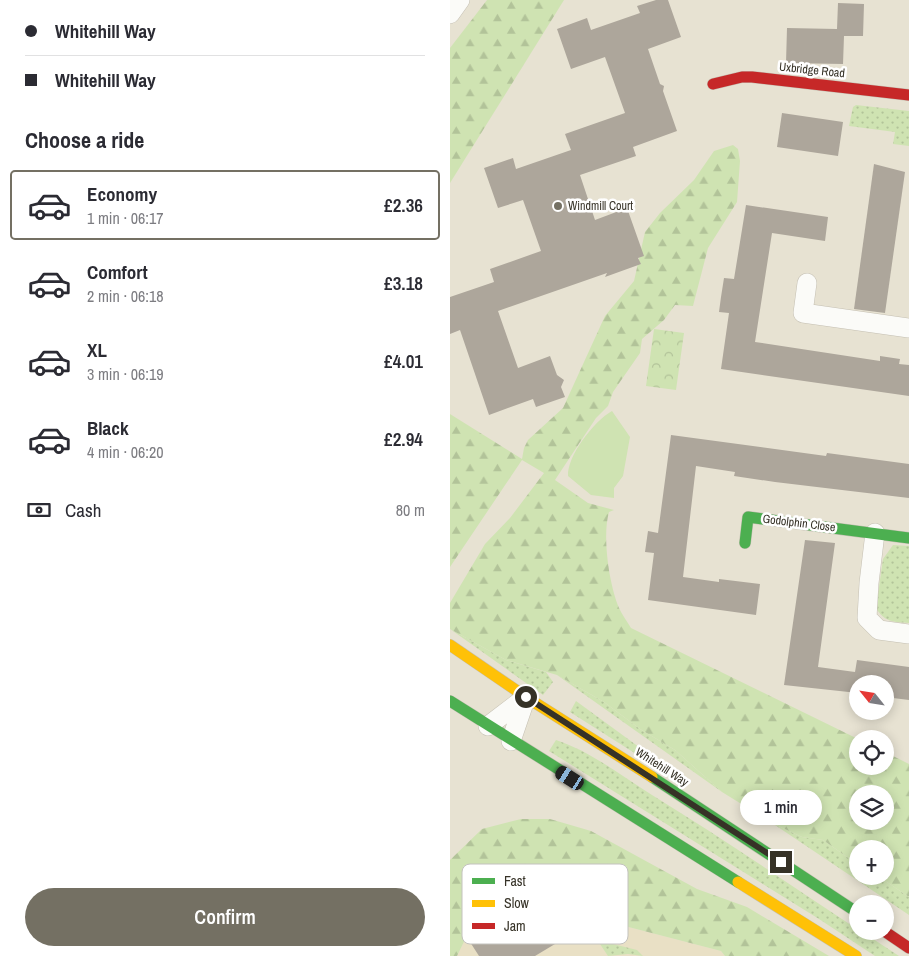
<!DOCTYPE html>
<meta charset="utf-8">
<style>
body{margin:0;font-family:"Archivo Narrow",sans-serif;background:#f2f2f3;color:#2b2b33;height:100vh;display:flex;flex-direction:column;font-size:19px;white-space:nowrap}
*{box-sizing:border-box;margin:0}
p{font-size:16px;color:#7c7c81}
.icon{flex:none;width:28px;height:28px;fill:none;stroke:currentColor;stroke-width:2;stroke-linecap:round;stroke-linejoin:round}
.map{position:relative;flex:1;overflow:hidden}
.panel{display:flex;flex-direction:column;background:#fff;width:450px}
.panel>*{flex:none}
.top-card{display:grid;align-content:center;height:110px;padding:0 25px;background:#fff}
.needle{width:32px;rotate:300deg}
.fabs{position:absolute;left:399px;top:675px;display:grid;gap:10px}
.fabs a{display:grid;place-items:center;width:45px;height:45px;border-radius:50%;background:#fff;box-shadow:0 2px 12px #0003;font-size:25px}
.end{position:absolute;width:22px;height:22px;margin:-11px;border:6px solid #363227;background:#fff;box-shadow:0 0 0 2px #fff}
.from{border-radius:50%}
.bubble{position:absolute;height:35px;border-radius:18px;background:#fff;box-shadow:0 2px 12px #0003;font-size:16px;font-weight:600;line-height:35px;text-align:center}
.car{position:absolute;width:15px;height:30px;margin:-15px -8px;border-radius:6px;box-shadow:0 0 4px 1px #0007;background:linear-gradient(#222 24%,#8ab4d8 0 40%,#222 0 76%,#8ab4d8 0 86%,#222 0)}
.top-card b{display:flex;align-items:center;gap:18px;height:48px;font-size:19px}
.top-card b+b{border-top:1px solid #e1e1e2}
.top-card i{width:12px;height:12px;background:#2b2b33}
ul{padding:0;list-style:none}
li{display:flex;align-items:center;gap:15px;height:70px;margin:0 10px 8px;padding:0 15px;border:2px solid transparent;border-radius:5px}
li div{flex:1}
li b{display:block;font-size:19px}
li em{font-style:normal;font-weight:600}
li.active{border-color:#747063}
li>.icon{width:45px;height:45px;stroke-width:1.5}
h2{padding:0 25px;font-size:22px;line-height:60px}
.pay{display:flex;align-items:center;gap:12px;height:55px;padding:0 25px;font-size:19px}
.pay p{margin-inline-start:auto}
.cta{display:flex;gap:10px;margin-top:auto;padding:10px 25px}
.cta a{flex:1;height:58px;border-radius:30px;background:#747063;color:#fff;font-size:20px;font-weight:600;line-height:58px;text-align:center}
main{display:flex;flex:1;min-height:0}
.map>svg:first-child{display:block}
.built{fill:#e9e0c5}
.grass{fill:url(#grass-dots)}
.forest{fill:url(#forest-firs);fill-rule:evenodd}
.park{fill:url(#park-crowns)}
.pitch{fill:#cfe3b2}
.building{fill:#ada69b}
.lines{fill:none;stroke-linecap:round;stroke-linejoin:round}
.street-casing{stroke:#c4bfb2;stroke-width:20}
.fast-casing{stroke:#c4bfb2;stroke-width:12}
.slow-casing{stroke:#c4bfb2;stroke-width:12}
.jam-casing{stroke:#c4bfb2;stroke-width:12}
.street{stroke:#fbfbf8;stroke-width:19}
.fast{stroke:#4caf50;stroke-width:11}
.slow{stroke:#ffc107;stroke-width:11}
.jam{stroke:#c62828;stroke-width:11}
.route{stroke:#363227;stroke-width:6}
.poi-dot{fill:#747063;stroke:#fff;stroke-width:2}
.labels{text-anchor:middle;dominant-baseline:central;stroke-width:5;stroke-linejoin:round;paint-order:stroke}
.street-label{font-size:12px;fill:#363227;stroke:#fff}
.poi-label{font-size:12px;fill:#363227;stroke:#fff;text-anchor:start}
.key{fill:#fff;stroke:#c3c2be;stroke-width:1}
.key-label{font-size:14px;fill:#363227}
</style>
<main>
<section class="panel">
<div class="top-card">
<b><i class="from"></i>Whitehill Way</b>
<b><i></i>Whitehill Way</b>
</div>
<h2>Choose a ride</h2>
<ul>
<li class="active"><svg class="icon" aria-label="car" viewBox="0 0 24 24"><path d="M5 17H2v-5l4-1 3-4h7l3 4 3 1v5h-3M9 17h6M6 11h13"/><circle cx="7" cy="17" r="2"/><circle cx="17" cy="17" r="2"/></svg><div><b>Economy</b><p>1 min · 06:17</p></div><em>£2.36</em></li>
<li><svg class="icon" aria-label="car" viewBox="0 0 24 24"><path d="M5 17H2v-5l4-1 3-4h7l3 4 3 1v5h-3M9 17h6M6 11h13"/><circle cx="7" cy="17" r="2"/><circle cx="17" cy="17" r="2"/></svg><div><b>Comfort</b><p>2 min · 06:18</p></div><em>£3.18</em></li>
<li><svg class="icon" aria-label="car" viewBox="0 0 24 24"><path d="M5 17H2v-5l4-1 3-4h7l3 4 3 1v5h-3M9 17h6M6 11h13"/><circle cx="7" cy="17" r="2"/><circle cx="17" cy="17" r="2"/></svg><div><b>XL</b><p>3 min · 06:19</p></div><em>£4.01</em></li>
<li><svg class="icon" aria-label="car" viewBox="0 0 24 24"><path d="M5 17H2v-5l4-1 3-4h7l3 4 3 1v5h-3M9 17h6M6 11h13"/><circle cx="7" cy="17" r="2"/><circle cx="17" cy="17" r="2"/></svg><div><b>Black</b><p>4 min · 06:20</p></div><em>£2.94</em></li>
</ul>
<div class="pay"><svg class="icon" aria-label="cash" viewBox="0 0 24 24"><path d="M3 7h18v10H3z"/><circle cx="12" cy="12" r="2"/></svg>Cash<p>80 m</p></div>
<div class="cta"><a>Confirm</a></div>
</section>
<div class="map">
<svg width="459" height="956" viewBox="0 0 459 956">
<defs>
<pattern id="grass-dots" width="8" height="8" patternUnits="userSpaceOnUse" patternTransform="scale(1.25)"><rect width="8" height="8" fill="#cfe3b2"/><path d="M2 2h.1M6 6h.1" fill="none" stroke="#b2c399" stroke-width="1.8" stroke-linecap="round"/></pattern>
<pattern id="forest-firs" width="22" height="20" patternUnits="userSpaceOnUse" patternTransform="scale(1.25)"><rect width="22" height="20" fill="#cfe3b2"/><path d="M5 1l3.5 6h-7zM16 11l3.5 6h-7z" fill="#b2c399"/></pattern>
<pattern id="park-crowns" width="20" height="18" patternUnits="userSpaceOnUse" patternTransform="scale(1.25)"><rect width="20" height="18" fill="#cfe3b2"/><path d="M2 6a3 3 0 1 1 6 0M12 15a3 3 0 1 1 6 0" fill="none" stroke="#b2c399"/></pattern>
</defs>
<rect width="100%" height="100%" fill="#e7e2d2"/>
<polygon class="built" points="99,869 126,878 153,915 167,924 271,951 275,956 7,956 26,917 71,873"/>
<g class="grass">
<polygon points="406,105 459,111 459,146 443,144 445,132 399,126 403,107"/>
<path d="M443,545L459,546V623C444,622 434,622 426,608L433,559Z"/>
<polygon points="0,629 56,660 96,672 103,682 93,695"/>
<polygon points="107,675 154,702 190,729 225,750 272,792"/>
<polygon points="126,701 230,777 227,780 120,712"/>
<path d="M106,740C140,751 172,776 202,795C272,838 339,884 407,929L408,931H411L449,956H425L369,919L99,751Z"/>
<polygon points="322,823 352,837 373,840 407,864 408,876 428,876 459,897 459,915"/>
<polygon points="155,942 187,950 193,956 178,954 158,956 150,944"/>
</g>
<g class="forest">
<polygon points="37,0 114,0 0,183 0,48"/>
<path d="M283,145L288,149L290,161L287,202L258,248L243,306L225,305L214,320L192,339L190,353L163,392L158,406L146,418L105,480L138,503L164,510L159,512C152,536 159,584 169,608C172,615 177,621 181,628L408,739V766H435V752L459,764V897L428,876H435V849H408L407,864L373,840L352,837L322,823L272,792L225,750L190,729L154,702L107,675L56,660L0,629V603L35,544L60,518L94,473L72,460L0,567V414L72,459L74,448L78,440L113,408L155,316L184,281L195,232L210,213L244,180L264,151ZM408,794H435V821H408Z"/>
<polygon points="71,819 100,819 141,831 247,889 297,907 379,956 275,956 271,951 167,924 153,915 125,878 99,869 71,873 26,917 7,956 0,956 0,860 32,829"/>
</g>
<polygon class="park" points="204,329 234,333 226,390 196,386"/>
<path class="pitch" d="M162,411L180,437L173,476L164,488V498L141,495L118,476C117,456 144,421 162,411Z"/>
<g class="building">
<polygon points="206,0 218,0 231,37 198,49 210,84 214,86 213,91 227,131 183,147 186,156 130,175 145,220 177,208 194,256 188,258 191,264 155,277 157,273 48,311 68,368 100,356 107,375 114,380 111,387 115,397 86,407 83,399 39,415 10,330 0,334 0,297 44,282 40,269 91,251 73,200 48,208 34,168 63,158 66,169 121,150 115,134 175,113 155,57 121,69 107,29 137,18 141,30 190,13 187,6"/>
<polygon points="388,3 414,4 413,36 394,36 393,64 336,63 337,28 387,29"/>
<polygon points="332,113 393,122 388,156 327,147"/>
<polygon points="424,164 455,172 435,313 404,309"/>
<polygon points="296,205 378,217 375,241 322,233 305,342 430,361 430,356 450,359 449,364 459,365 459,396 271,369 279,313 269,312 271,297 274,278 284,279"/>
<polygon points="221,435 376,456 377,453 459,464 459,498 325,482 284,476 285,472 246,466 233,577 269,582 269,579 310,584 306,615 198,600 204,553 195,552 198,531 208,533"/>
<polygon points="355,540 385,543 368,667 405,672 407,660 459,667 459,700 435,697 435,684 408,684 408,693 334,685"/>
<polygon points="92,876 125,932 85,956 29,956 20,942 32,936 28,930 80,896 73,885"/>
</g>
<g class="lines">
<defs>
<g id="street">
<polyline points="0,14 10,0"/>
<polyline points="357,283 353,313 459,328"/>
<polyline points="425,533 419,583 417,618 429,630 459,634"/>
<polyline points="38,726 76,697"/>
<polyline points="61,741 76,697"/>
</g>
<g id="fast">
<polyline points="295,543 298,517 459,538"/>
<polyline points="0,701 288,882"/>
<polyline points="202,777 408,913"/>
</g>
<g id="slow">
<polyline points="0,645 76,697 202,777"/>
<polyline points="288,882 406,956"/>
</g>
<g id="jam">
<polyline points="263,84 292,77 302,77 459,95"/>
<polyline points="434,931 459,948"/>
</g>
</defs>
<use href="#street" class="street-casing"/>
<use href="#fast" class="fast-casing"/>
<use href="#slow" class="slow-casing"/>
<use href="#jam" class="jam-casing"/>
<use href="#street" class="street"/>
<use href="#fast" class="fast"/>
<use href="#slow" class="slow"/>
<use href="#jam" class="jam"/>
</g>
<g class="lines">
<polyline class="route" points="76,697 331,862"/>
</g>
<circle class="poi-dot" cx="108" cy="206" r="5"/>
<g class="labels">
<g class="street-label">
<text transform="translate(362 70) rotate(6)">Uxbridge Road</text>
<text transform="translate(349 523) rotate(7)">Godolphin Close</text>
<text transform="translate(212 767) rotate(33)">Whitehill Way</text>
</g>
<g class="poi-label">
<text x="118" y="206">Windmill Court</text>
</g>
</g>
<rect x="12" y="864" width="166" height="80" rx="8" class="key"/>
<rect x="22" y="878" width="23" height="6" fill="#4caf50"/>
<rect x="22" y="900" width="23" height="7" fill="#ffc107"/>
<rect x="22" y="923" width="23" height="6" fill="#c62828"/>
<g class="key-label">
<text x="54" y="886">Fast</text>
<text x="54" y="908">Slow</text>
<text x="54" y="931">Jam</text>
</g>
</svg>
<div class="fabs">
<a><svg class="needle" viewBox="-14 -14 28 28"><path d="M0-13l5 13h-10z" fill="#e53935"/><path d="M0 13l5-13h-10z" fill="#7c7c81"/></svg></a>
<a><svg class="icon" aria-label="locate" viewBox="0 0 24 24"><circle cx="12" cy="12" r="6"/><path d="M12 2v4M12 18v4M2 12h4M18 12h4"/></svg></a>
<a><svg class="icon" aria-label="layers" viewBox="0 0 24 24"><path d="M12 4l9 5-9 5-9-5zM3 14l9 5 9-5"/></svg></a>
<a>+</a>
<a>−</a>
</div>
<i class="end from" style="left:76px;top:697px"></i>
<i class="end" style="left:331px;top:862px"></i>
<div class="bubble" style="left:290px;top:790px;width:82px">1 min</div>
<i class="car" style="left:120px;top:778px;rotate:302deg"></i>
</div>
</main>
